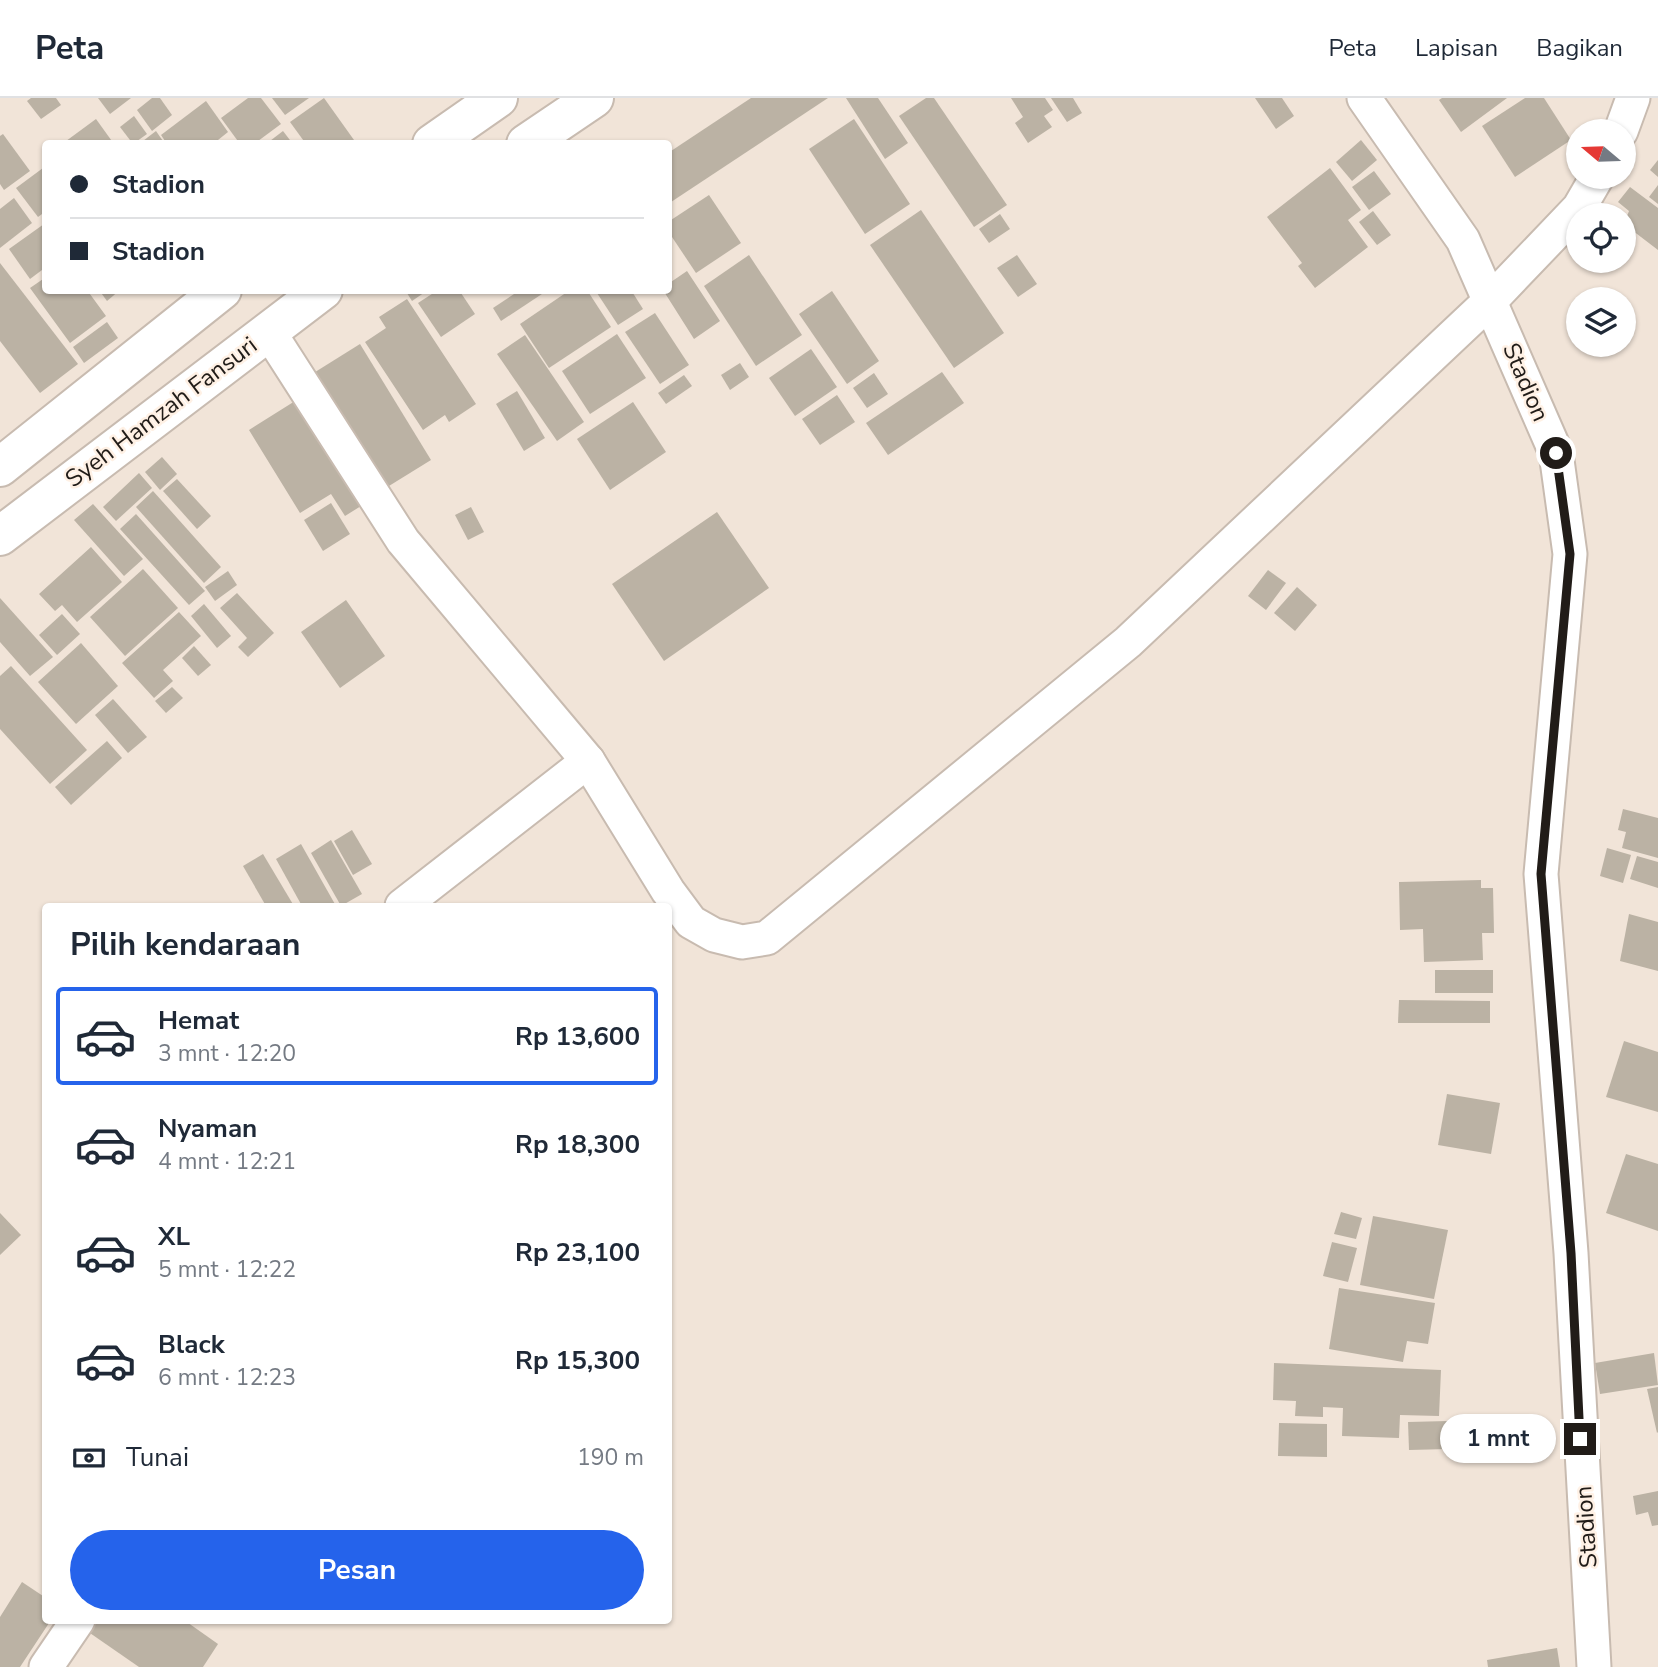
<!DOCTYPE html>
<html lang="id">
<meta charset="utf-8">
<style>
body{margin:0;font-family:"Nunito Sans",sans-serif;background:#f6f6f7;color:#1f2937;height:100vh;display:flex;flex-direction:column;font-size:26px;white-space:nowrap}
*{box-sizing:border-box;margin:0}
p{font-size:23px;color:#747a83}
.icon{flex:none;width:38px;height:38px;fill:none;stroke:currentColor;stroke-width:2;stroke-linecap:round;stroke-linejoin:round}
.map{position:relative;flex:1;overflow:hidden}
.side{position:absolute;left:42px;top:805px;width:630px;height:721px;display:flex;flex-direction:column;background:#fff;border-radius:7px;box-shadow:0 2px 5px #0004}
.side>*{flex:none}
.top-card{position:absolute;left:42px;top:42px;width:630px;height:154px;border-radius:7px;box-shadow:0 2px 5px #0004;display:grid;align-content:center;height:154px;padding:0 28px;background:#fff}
.needle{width:46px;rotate:289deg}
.buttons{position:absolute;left:1566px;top:21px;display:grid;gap:14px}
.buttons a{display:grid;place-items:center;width:70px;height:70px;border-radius:50%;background:#fff;box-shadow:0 2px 5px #0004;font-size:35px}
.end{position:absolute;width:32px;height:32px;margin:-16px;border:9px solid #211c18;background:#fff;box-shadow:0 0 0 4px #fff}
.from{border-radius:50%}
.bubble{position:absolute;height:49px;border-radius:24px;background:#fff;box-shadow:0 2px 5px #0004;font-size:23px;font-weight:700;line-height:49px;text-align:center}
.top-card b{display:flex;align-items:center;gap:24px;height:66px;font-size:26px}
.top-card b+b{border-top:2px solid #e0e1e3}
.top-card i{width:18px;height:18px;background:#1f2937}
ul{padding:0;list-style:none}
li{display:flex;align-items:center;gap:21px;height:98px;margin:0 14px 10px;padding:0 14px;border:4px solid transparent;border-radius:7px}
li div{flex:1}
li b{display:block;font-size:26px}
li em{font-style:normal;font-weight:700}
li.active{border-color:#2563eb}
li>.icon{width:63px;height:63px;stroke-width:1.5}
h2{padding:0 28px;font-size:32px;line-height:84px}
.pay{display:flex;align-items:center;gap:18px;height:77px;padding:0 28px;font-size:26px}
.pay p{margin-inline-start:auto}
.primary-button{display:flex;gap:14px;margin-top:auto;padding:14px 28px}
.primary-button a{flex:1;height:80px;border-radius:42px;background:#2563eb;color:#fff;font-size:28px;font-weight:700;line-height:80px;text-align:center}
header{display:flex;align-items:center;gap:42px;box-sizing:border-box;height:98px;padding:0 35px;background:#fff;border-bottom:2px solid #e0e1e3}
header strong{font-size:33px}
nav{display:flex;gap:38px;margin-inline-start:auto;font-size:24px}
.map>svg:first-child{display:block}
.building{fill:#bbb2a4}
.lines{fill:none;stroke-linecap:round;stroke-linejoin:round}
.street-casing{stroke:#c8bbb0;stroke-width:37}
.secondary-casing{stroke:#c8bbb0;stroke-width:42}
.street{stroke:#fff;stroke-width:33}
.secondary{stroke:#fff;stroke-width:38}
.route{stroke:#211c18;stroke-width:9}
.labels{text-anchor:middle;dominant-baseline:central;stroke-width:5;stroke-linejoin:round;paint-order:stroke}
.street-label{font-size:24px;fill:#211c18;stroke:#fff1e5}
</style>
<header>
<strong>Peta</strong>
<nav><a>Peta</a><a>Lapisan</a><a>Bagikan</a></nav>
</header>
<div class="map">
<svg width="1658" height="1569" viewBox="0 0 1658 1569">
<rect width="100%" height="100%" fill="#f1e4d8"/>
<g class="building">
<polygon points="31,0 56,0 61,7 41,21 27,3"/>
<polygon points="98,0 131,0 110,16"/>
<polygon points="152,0 160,0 172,17 152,33 137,12"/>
<polygon points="248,0 261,0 281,26 254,46 240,46 221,20"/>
<polygon points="272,0 309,0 285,17"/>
<polygon points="324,0 354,42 349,46 306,46 290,24"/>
<polygon points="751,0 828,0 668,106 668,55"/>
<polygon points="846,0 878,0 908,45 885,61"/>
<polygon points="926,0 934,0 1007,107 974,129 899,18"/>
<polygon points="1011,0 1045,0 1053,12 1044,18 1052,29 1028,45 1015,25 1023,19"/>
<polygon points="1051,0 1073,0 1082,15 1067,24"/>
<polygon points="1255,0 1282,0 1294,18 1276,31"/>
<polygon points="1442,0 1507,0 1461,34 1439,2"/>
<polygon points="1525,0 1544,0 1571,42 1515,79 1482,28"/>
<polygon points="206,3 228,34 213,46 167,46 161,37"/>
<polygon points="134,18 147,36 133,46 120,29"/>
<polygon points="96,21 114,46 62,46"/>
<polygon points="854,21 910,106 865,136 809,51"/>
<polygon points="156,33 165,46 139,46"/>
<polygon points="283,33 293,46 266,46"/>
<polygon points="3,36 30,73 4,92 0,86 0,38"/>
<polygon points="1361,42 1377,62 1352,83 1336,64"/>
<polygon points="1658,62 1658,79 1650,72"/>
<polygon points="43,70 46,73 46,113 38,119 16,90"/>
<polygon points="1330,70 1361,112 1348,122 1368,149 1315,190 1298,168 1302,165 1267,119"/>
<polygon points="1374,73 1391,96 1369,112 1352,89"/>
<polygon points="1658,87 1658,106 1649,99"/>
<polygon points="1630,89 1658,110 1658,152 1624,126 1629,113 1618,104"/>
<polygon points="709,97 741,145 696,175 668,133 668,124"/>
<polygon points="14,100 32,125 0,150 0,111"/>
<polygon points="921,112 1004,235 954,270 870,147"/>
<polygon points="1373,113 1391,137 1377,147 1359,124"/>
<polygon points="1000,116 1010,131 989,145 979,131"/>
<polygon points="44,126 46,169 30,181 9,151"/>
<polygon points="749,157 802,237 756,268 704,188"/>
<polygon points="1017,157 1037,186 1018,199 997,170"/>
<polygon points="0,165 78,266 40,295 0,243"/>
<polygon points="687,173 720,223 694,241 663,192 668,192 668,186"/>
<polygon points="46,179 46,192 87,192 106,218 70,245 30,190"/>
<polygon points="99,192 120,192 107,203"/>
<polygon points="405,192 428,192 412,203"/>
<polygon points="438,192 459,192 475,216 441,239 418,205"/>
<polygon points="520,192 548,192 501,223 493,210"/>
<polygon points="570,192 587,192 611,229 549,270 520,226"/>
<polygon points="595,192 631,192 643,211 618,227"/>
<polygon points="832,193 879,263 847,286 799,216"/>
<polygon points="407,201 476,306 449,324 445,317 423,332 365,244 386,230 379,219"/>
<polygon points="655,215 689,267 660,286 625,234"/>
<polygon points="107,224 118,240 84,265 73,249"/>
<polygon points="617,236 646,280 590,316 562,273"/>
<polygon points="525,237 584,324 557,343 497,256"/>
<polygon points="360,246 431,362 376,396 304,281"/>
<polygon points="811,251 837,289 795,318 769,280"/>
<polygon points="740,265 749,279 730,292 721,277"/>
<polygon points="942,274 964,305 888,357 866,325"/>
<polygon points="874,275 888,296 867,310 853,290"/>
<polygon points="684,277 692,288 666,306 658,295"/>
<polygon points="517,293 545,340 524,353 496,306"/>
<polygon points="837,297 855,324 820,347 802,321"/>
<polygon points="303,298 369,403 345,418 331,396 300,415 249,332"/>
<polygon points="633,304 666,354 610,392 577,341"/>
<polygon points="162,359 177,376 160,392 145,374"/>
<polygon points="139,375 152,390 116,423 103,409"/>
<polygon points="177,381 211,418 197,431 163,393"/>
<polygon points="153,393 221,469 204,485 136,409"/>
<polygon points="331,405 350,436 323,453 304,422"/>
<polygon points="93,406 143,461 124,478 74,422"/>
<polygon points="471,409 484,434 468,442 455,417"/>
<polygon points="717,414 769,490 664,563 612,486"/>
<polygon points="136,416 205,493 189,507 120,431"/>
<polygon points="91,449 122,484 77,524 62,507 55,513 39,496"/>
<polygon points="143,471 178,510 125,558 90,519"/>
<polygon points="1268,472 1286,485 1266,512 1248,498"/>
<polygon points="228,473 237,487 215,503 205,489"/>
<polygon points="1297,489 1317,507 1295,533 1274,515"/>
<polygon points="237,495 274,535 248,559 238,549 247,540 220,510"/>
<polygon points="0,500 53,559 30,578 0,544"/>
<polygon points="346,502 385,558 340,590 301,534"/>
<polygon points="204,506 231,538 217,550 191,518"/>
<polygon points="179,514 201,538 163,572 173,583 154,600 122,565"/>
<polygon points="62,516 80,536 57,557 39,537"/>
<polygon points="81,545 118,588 76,626 38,584"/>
<polygon points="194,548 211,567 198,578 182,560"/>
<polygon points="11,568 87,652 50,686 0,631 0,578"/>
<polygon points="172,589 183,600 166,615 155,603"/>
<polygon points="113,601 147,639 128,655 95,617"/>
<polygon points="107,643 122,660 71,707 55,689"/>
<polygon points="1623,711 1658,720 1658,760 1622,750 1626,734 1618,732"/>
<polygon points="352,732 372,766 353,777 334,743"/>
<polygon points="331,742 362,796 341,808 311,755"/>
<polygon points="301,746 336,808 302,808 276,761"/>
<polygon points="1607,750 1631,757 1623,785 1600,778"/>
<polygon points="263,756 294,808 266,808 243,768"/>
<polygon points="1637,758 1658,764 1658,790 1630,781"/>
<polygon points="1481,782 1481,790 1493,790 1494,835 1482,835 1483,862 1424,864 1423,831 1400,832 1399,784"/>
<polygon points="1629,816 1658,824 1658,873 1620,863"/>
<rect x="1435" y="872" width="58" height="23"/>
<polygon points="1399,902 1490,903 1490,925 1398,925"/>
<polygon points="1624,943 1658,954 1658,1014 1606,999"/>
<polygon points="1447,996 1500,1005 1491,1056 1438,1047"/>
<polygon points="1626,1056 1658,1066 1658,1133 1606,1115"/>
<polygon points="1341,1114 1362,1120 1356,1141 1334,1136"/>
<polygon points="0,1115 21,1137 0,1157"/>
<polygon points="1373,1118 1448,1132 1434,1201 1360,1187"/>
<polygon points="1332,1144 1357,1150 1348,1184 1323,1178"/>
<polygon points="1339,1190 1435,1205 1428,1246 1407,1243 1403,1264 1329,1251"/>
<polygon points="1654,1255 1658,1287 1600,1296 1595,1265"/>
<polygon points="1274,1265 1441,1272 1439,1318 1400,1317 1399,1340 1342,1338 1343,1310 1323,1309 1323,1319 1295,1318 1296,1303 1273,1302"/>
<polygon points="1658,1289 1658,1334 1657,1335 1647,1291"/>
<polygon points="1448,1323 1449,1351 1409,1352 1408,1324"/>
<polygon points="1279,1325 1327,1326 1327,1359 1278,1358"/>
<polygon points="1658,1393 1658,1427 1652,1428 1648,1414 1636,1417 1633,1398"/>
<polygon points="22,1484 46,1500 46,1522 51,1522 20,1569 0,1569 0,1519"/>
<polygon points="95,1522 184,1522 218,1546 203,1569 139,1569 87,1533"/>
<polygon points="1557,1550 1560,1569 1488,1569 1487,1562"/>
</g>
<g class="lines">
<defs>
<g id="street">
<polyline points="1364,0 1463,142 1556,355 1570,456 1541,776 1571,1155 1594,1569"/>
<polyline points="1621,33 1633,0"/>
<polyline points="269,234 403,443 588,663 668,793 691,824 714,837 742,844 767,840 1128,544 1491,202 1579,110 1597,79"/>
<polyline points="402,808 588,663"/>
<polyline points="46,1569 78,1522"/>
</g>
<g id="secondary">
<polyline points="432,46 498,0"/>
<polyline points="526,46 594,0"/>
<polyline points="0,369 222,192"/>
<polyline points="0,438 323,192"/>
</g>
</defs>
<use href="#street" class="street-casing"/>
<use href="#secondary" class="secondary-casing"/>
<use href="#street" class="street"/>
<use href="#secondary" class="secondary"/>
</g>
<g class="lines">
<polyline class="route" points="1556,355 1570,456 1541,776 1571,1155 1580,1341"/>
</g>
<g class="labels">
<g class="street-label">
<text transform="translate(1526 284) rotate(67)">Stadion</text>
<text transform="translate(161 314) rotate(-37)">Syeh Hamzah Fansuri</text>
<text transform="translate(1586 1429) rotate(-94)">Stadion</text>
</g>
</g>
</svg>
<div class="buttons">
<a><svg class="needle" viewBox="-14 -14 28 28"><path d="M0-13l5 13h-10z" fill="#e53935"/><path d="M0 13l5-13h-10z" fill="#747a83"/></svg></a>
<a><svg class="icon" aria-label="locate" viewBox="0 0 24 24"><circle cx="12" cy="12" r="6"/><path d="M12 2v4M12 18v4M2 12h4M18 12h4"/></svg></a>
<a><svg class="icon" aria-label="layers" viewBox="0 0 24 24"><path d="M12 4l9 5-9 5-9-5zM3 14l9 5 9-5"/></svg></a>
</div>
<i class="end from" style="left:1556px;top:355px"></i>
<i class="end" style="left:1580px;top:1341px"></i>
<div class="bubble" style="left:1440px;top:1316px;width:116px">1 mnt</div>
<div class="top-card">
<b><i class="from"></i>Stadion</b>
<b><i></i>Stadion</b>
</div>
<section class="side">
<h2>Pilih kendaraan</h2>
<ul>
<li class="active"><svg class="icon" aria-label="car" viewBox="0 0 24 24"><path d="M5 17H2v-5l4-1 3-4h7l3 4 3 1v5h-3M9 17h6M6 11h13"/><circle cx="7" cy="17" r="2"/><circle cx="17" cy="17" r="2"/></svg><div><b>Hemat</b><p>3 mnt · 12:20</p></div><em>Rp 13,600</em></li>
<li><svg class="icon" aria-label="car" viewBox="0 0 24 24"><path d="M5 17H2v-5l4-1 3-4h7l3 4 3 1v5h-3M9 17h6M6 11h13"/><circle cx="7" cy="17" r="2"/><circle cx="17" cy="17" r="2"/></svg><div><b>Nyaman</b><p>4 mnt · 12:21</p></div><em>Rp 18,300</em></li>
<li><svg class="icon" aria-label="car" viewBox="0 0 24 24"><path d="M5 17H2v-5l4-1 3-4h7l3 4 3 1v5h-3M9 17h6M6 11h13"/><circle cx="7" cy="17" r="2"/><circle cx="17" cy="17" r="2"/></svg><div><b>XL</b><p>5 mnt · 12:22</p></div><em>Rp 23,100</em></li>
<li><svg class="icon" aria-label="car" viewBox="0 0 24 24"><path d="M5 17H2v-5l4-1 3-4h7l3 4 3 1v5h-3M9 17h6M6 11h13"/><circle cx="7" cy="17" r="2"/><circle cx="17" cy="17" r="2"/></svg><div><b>Black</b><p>6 mnt · 12:23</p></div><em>Rp 15,300</em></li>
</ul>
<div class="pay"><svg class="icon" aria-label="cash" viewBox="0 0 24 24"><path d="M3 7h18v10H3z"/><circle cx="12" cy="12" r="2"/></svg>Tunai<p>190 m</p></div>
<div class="primary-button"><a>Pesan</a></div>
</section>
</div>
